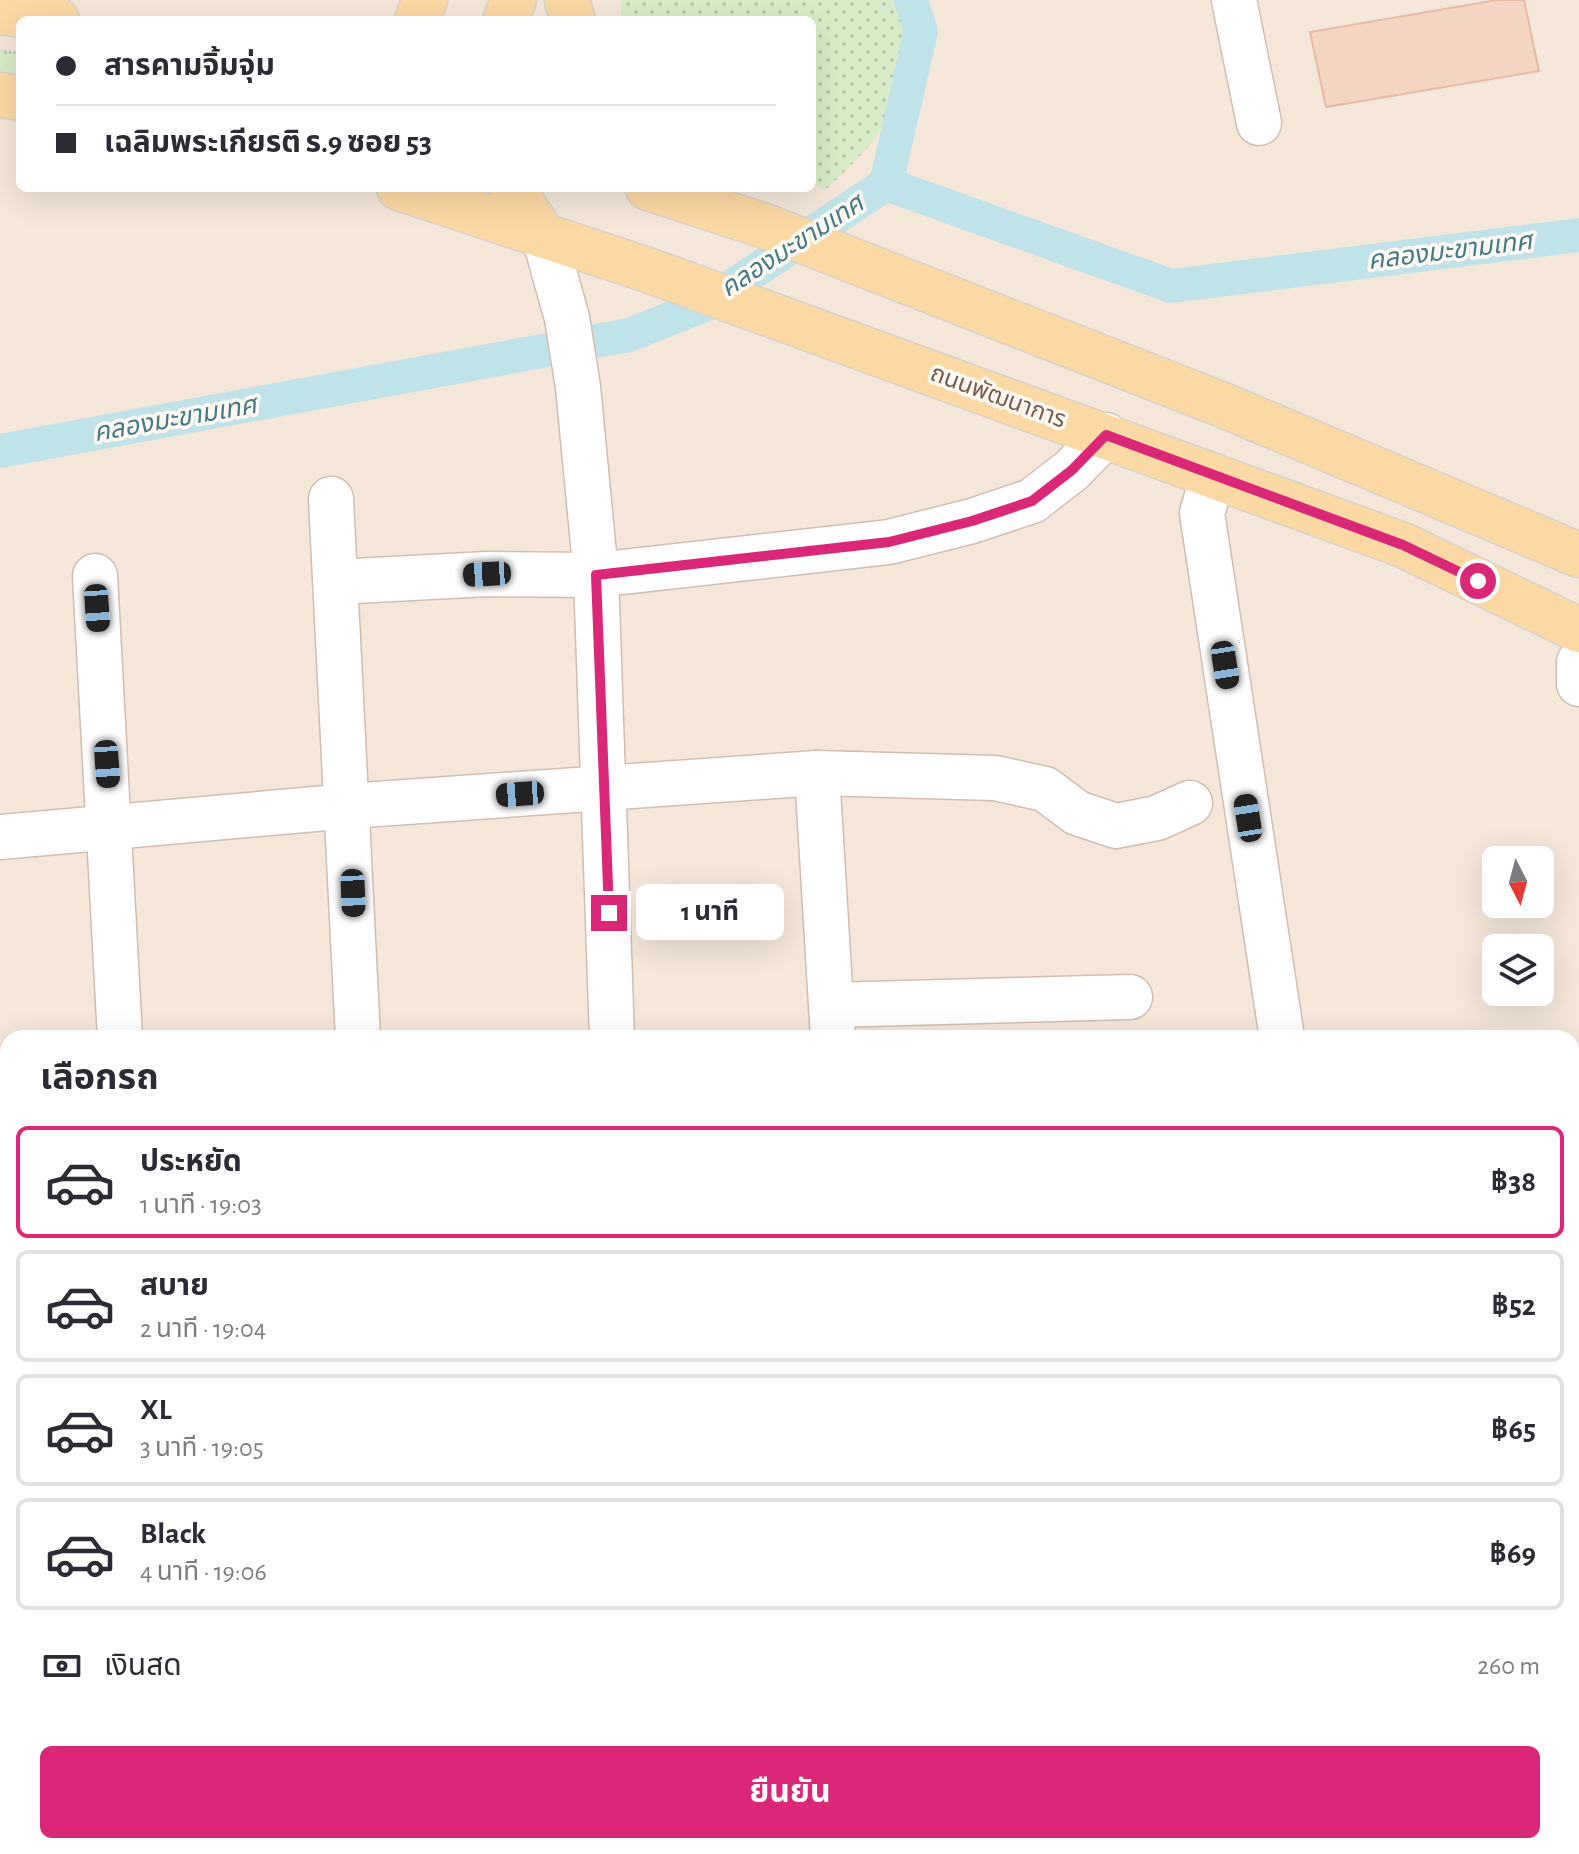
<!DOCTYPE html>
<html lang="th">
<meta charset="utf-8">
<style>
body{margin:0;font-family:"Alegreya Sans","Noto Sans Thai",sans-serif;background:#f7f7f7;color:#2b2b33;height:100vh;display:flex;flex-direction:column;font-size:30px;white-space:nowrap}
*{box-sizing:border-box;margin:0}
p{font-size:26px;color:#7c7c81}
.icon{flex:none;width:44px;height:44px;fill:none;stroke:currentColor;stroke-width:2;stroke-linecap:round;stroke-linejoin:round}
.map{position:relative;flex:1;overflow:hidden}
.drawer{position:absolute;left:0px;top:1030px;width:1580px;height:824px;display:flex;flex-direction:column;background:#fff;border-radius:24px 24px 0 0;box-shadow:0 8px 32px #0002}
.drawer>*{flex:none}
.guide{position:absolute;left:16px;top:16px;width:800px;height:176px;border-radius:12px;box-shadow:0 8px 32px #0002;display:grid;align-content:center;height:176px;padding:0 40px;background:#fff}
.needle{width:52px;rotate:174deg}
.buttons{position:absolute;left:1482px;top:846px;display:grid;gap:16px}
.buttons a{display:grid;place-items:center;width:72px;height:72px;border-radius:12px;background:#fff;box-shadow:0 8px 32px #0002;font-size:40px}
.end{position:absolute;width:36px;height:36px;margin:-18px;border:10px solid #db2777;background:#fff;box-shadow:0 0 0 4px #fff}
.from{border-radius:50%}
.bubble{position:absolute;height:56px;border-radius:12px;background:#fff;box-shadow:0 8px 32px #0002;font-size:26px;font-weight:700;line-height:56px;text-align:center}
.car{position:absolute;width:24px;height:48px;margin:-24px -12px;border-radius:10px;box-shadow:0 0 6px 2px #0007;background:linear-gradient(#222 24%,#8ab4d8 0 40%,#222 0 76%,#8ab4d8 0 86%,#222 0)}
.guide b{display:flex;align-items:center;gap:28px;height:76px;font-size:30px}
.guide b+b{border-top:2px solid #e1e1e2}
.guide i{width:20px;height:20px;background:#2b2b33}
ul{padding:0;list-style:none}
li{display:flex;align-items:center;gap:24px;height:112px;margin:0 16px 12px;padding:0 24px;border:4px solid #e1e1e2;border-radius:12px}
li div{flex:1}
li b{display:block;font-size:30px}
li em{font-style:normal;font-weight:700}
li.current{border-color:#db2777}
li>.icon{width:72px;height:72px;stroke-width:1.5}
h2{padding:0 40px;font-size:36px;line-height:96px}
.pay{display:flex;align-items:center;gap:20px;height:88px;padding:0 40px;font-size:30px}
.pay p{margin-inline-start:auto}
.button{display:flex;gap:16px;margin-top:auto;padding:16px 40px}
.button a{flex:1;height:92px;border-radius:12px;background:#db2777;color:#fff;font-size:32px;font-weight:700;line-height:92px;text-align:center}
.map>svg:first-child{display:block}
.residential{fill:#f5e8da;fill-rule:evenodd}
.grass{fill:url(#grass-tufts)}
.park{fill:url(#park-dots)}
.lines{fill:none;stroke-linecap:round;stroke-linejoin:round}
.canal{stroke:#bfe3e8;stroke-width:34}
.building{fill:#f3d5c3;stroke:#e6bba3;stroke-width:2}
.minor-casing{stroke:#d1beb0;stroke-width:47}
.major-casing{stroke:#dad1cd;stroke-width:47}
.minor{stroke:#fff;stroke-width:44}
.major{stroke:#fbd9a5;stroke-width:44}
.route{stroke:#db2777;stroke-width:10}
.labels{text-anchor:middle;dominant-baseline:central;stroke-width:7;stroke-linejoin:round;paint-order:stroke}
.street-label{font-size:24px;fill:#7a5c4d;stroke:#fffaf3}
.water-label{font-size:26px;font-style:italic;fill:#437c86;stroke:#fffaf3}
</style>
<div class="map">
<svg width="1579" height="1854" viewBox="0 0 1579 1854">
<defs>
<pattern id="grass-tufts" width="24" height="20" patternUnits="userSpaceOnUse" patternTransform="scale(2)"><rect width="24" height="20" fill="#d8ecc9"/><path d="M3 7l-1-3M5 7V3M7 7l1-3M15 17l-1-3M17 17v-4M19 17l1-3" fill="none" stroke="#b4c2a5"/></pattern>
<pattern id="park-dots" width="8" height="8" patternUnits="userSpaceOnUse" patternTransform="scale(2)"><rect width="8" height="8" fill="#d8ecc9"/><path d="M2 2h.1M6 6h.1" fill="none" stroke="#b4c2a5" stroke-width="1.8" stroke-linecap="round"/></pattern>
</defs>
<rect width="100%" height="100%" fill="#fdf6ec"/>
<path class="residential" d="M0,0H1579V1854H0ZM20,20H812V188H20ZM1496,860H1540V904H1496ZM1496,948H1540V992H1496ZM8,1038H1572V1846H8Z"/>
<polygon class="grass" points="0,50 20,52 20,75 0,72"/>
<path class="park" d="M621,0H898C900,18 905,37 905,56C907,113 864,154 825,190L812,184V20H622Z"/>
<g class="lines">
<g class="canal">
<polyline points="886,184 1171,286 1579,235"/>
<polyline points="886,184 921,31 911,0"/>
<polyline points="0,451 629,335 704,305 886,184"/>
<polyline points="0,1678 8,1680"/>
<polyline points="441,1846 454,1854"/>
</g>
</g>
<polygon class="building" points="1497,0 1524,0 1539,71 1326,107 1310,32"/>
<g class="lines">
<defs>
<g id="minor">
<polyline points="1234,0 1259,123"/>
<polyline points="544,236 567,318 578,387 596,575 612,1038"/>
<polyline points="1213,476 1202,513 1282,1038"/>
<polyline points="331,499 358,1038"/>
<polyline points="95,576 120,1038"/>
<polyline points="336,582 487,574 596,575 889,542 972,521 1032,501 1072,470 1106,435"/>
<polyline points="1579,662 1579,684"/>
<polyline points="817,773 833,1038"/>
<polyline points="0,837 349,806 817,773 995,778 1045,789 1077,813 1116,826 1157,818 1190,803"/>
<polyline points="831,1005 1130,997"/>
<polyline points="0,1830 8,1832"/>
<polyline points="52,1846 77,1854"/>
<polyline points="632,1846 632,1854"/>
<polyline points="875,1846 875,1854"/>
<polyline points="1292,1846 1293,1854"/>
</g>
<g id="major">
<polyline points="567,0 573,20"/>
<polyline points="0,12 57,20"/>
<polyline points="417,20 425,0"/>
<polyline points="505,20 514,0"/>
<polyline points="0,95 20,98"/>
<polyline points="399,188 645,269 1403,545 1579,630"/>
<polyline points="512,188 544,236"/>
<polyline points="648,188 762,225 1223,405 1579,555"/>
</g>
</defs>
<use href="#minor" class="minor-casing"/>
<use href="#major" class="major-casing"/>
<use href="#minor" class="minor"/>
<use href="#major" class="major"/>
</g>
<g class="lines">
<polyline class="route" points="609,913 596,575 889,542 972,521 1032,501 1072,470 1106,435 1403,545 1478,581"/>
</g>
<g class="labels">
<g class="street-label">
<text transform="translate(998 397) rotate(20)">ถนนพัฒนาการ</text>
</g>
<g class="water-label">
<text transform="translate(792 246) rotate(-33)">คลองมะขามเทศ</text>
<text transform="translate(1450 251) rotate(-7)">คลองมะขามเทศ</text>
<text transform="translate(175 419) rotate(-10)">คลองมะขามเทศ</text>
</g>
</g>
</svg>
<div class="buttons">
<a><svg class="needle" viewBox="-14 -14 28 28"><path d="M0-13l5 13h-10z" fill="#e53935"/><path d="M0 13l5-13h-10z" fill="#7c7c81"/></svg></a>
<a><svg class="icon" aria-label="layers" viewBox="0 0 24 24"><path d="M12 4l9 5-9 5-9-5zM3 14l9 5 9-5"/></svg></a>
</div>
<i class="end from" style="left:1478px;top:581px"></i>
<i class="end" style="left:609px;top:913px"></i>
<div class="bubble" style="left:636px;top:884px;width:148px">1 นาที</div>
<i class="car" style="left:487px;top:574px;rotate:267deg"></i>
<i class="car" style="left:97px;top:608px;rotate:176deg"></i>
<i class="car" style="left:1225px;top:665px;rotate:171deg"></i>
<i class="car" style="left:107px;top:764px;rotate:176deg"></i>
<i class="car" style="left:520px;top:794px;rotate:266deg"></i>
<i class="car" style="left:1248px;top:818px;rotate:351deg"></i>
<i class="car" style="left:353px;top:893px;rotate:178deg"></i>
<div class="guide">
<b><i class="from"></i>สารคามจิ้มจุ่ม</b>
<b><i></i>เฉลิมพระเกียรติ ร.9 ซอย 53</b>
</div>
<section class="drawer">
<h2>เลือกรถ</h2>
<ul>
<li class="current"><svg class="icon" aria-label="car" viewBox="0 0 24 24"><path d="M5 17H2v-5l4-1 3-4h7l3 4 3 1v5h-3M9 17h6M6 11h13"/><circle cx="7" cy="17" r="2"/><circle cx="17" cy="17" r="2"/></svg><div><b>ประหยัด</b><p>1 นาที · 19:03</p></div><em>฿38</em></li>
<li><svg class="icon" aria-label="car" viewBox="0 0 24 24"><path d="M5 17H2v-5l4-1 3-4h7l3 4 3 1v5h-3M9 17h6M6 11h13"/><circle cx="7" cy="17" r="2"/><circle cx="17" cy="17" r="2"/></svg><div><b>สบาย</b><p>2 นาที · 19:04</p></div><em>฿52</em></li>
<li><svg class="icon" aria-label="car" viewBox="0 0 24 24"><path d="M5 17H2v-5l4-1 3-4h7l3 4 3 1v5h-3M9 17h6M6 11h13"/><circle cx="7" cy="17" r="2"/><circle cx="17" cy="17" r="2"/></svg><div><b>XL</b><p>3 นาที · 19:05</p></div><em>฿65</em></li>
<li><svg class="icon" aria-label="car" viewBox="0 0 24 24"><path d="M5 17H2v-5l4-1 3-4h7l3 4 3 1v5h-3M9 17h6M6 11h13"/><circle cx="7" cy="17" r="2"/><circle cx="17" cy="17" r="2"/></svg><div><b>Black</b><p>4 นาที · 19:06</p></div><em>฿69</em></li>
</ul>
<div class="pay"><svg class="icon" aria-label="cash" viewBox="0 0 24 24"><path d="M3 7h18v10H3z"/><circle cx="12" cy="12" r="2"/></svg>เงินสด<p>260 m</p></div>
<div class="button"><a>ยืนยัน</a></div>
</section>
</div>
